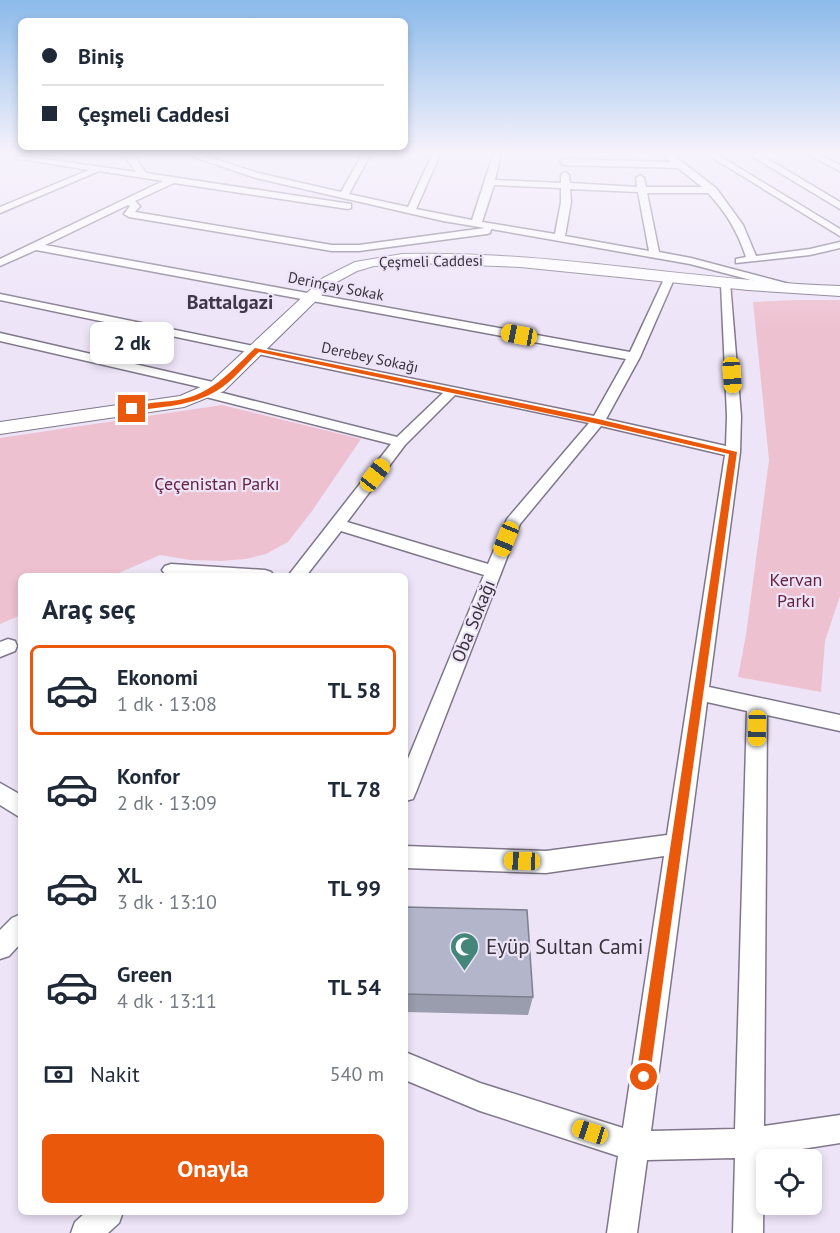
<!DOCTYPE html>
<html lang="tr">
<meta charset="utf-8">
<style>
body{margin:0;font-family:"PT Sans",sans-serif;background:#f2f2f3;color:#1f2937;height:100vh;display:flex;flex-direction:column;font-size:22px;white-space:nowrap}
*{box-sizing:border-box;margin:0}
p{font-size:20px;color:#747a83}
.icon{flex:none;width:33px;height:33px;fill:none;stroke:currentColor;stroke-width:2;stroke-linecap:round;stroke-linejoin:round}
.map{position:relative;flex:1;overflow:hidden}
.details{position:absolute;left:18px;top:573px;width:390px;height:642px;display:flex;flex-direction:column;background:#fff;border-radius:9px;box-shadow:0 3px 9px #0003}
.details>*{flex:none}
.top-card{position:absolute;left:18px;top:18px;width:390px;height:132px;border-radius:9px;box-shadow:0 3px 9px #0003;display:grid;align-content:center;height:132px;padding:0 24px;background:#fff}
.controls{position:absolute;left:756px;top:1149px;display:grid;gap:12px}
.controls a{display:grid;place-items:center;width:66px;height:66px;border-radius:9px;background:#fff;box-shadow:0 3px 9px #0003;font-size:30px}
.end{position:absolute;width:27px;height:27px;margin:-14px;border:8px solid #ea580c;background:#fff;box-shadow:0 0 0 3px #fff}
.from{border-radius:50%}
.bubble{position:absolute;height:42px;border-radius:9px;background:#fff;box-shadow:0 3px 9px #0003;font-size:20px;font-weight:800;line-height:42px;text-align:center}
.car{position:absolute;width:18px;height:36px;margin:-18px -9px;border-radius:8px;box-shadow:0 0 4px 2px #0007;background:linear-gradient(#f5c518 24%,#345 0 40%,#f5c518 0 76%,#345 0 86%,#f5c518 0)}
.top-card b{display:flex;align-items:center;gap:21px;height:57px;font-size:22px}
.top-card b+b{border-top:2px solid #e0e1e3}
.top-card i{width:15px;height:15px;background:#1f2937}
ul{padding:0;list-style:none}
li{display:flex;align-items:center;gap:18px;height:90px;margin:0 12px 9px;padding:0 12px;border:3px solid transparent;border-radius:9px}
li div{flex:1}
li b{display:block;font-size:22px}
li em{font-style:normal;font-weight:800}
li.active{border-color:#ea580c}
li>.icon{width:54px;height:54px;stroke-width:1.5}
h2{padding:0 24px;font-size:27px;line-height:72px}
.pay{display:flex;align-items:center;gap:15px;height:66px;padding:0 24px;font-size:22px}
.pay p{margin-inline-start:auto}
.action{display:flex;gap:12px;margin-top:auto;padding:12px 24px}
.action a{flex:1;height:69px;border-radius:9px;background:#ea580c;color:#fff;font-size:24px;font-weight:800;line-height:69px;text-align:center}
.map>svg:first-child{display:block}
.green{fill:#eec1d0}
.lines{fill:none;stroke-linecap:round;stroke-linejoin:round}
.street-casing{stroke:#7f7789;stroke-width:3}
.secondary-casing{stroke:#7f7789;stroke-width:2}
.street{fill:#fff;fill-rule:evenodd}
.secondary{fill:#fff;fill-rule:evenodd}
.wall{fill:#9a9dae}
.building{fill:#b3b6ca;stroke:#7d7f8d;stroke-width:1.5}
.route{fill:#ea580c}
.labels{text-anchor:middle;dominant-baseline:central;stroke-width:4.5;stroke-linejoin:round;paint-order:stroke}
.far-street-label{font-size:15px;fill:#37333b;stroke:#ede4f8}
.park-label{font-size:18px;fill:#662341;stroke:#ede4f8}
.street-label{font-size:18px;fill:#37333b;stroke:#ede4f8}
.far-district-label{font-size:20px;font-weight:bold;fill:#3f3848;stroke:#ede4f8}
.near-poi-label{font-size:21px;fill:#37333b;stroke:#ede4f8;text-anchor:start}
</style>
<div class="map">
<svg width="840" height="1233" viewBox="0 0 840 1233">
<rect width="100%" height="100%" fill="#ede4f8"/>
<g class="green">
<polygon points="796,300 840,300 840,596 825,641 821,692 738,677 746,635 769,460 753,302"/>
<polygon points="222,405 361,439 312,511 288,542 266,554 246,559 221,561 190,560 160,555 112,576 21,576 21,615 0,624 0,438"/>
</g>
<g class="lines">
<defs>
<g id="street">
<path d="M17,155L136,172L124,155H133L146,173L351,204V208L348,209L174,183L135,201L140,206L135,212L332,245H359L485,228L443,221L256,178L188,155H202L258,173L341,192L362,155H370L349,194L408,207L432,155H440L416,209L472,220L493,155H501L495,180L561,183V175L565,172L569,175L570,183L637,187L636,178L640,175L644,178L646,187H702L678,168L564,165L560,162L564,159L671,162L663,155H673L716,188L743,225L756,256L810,249L840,242V248L810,255L736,263V259L746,257C738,232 726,212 708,193H647L659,252L691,258L797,286L799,288L793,291L690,264L491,229L490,233L487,234L359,251H332L129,217L124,214L130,206L128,205L45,245L630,352L665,277L666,275H674L675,277L640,357L606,419L726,446L727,416L721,284L726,281L730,282L741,416L740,452L709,687L840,715V731L767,715L764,1126L840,1115V1143L764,1155L763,1233H733L735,1158L647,1160L637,1233H607L618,1156L480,1111L405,1080V1052L480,1083L623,1128L664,856L546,873L405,868V846L546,851L667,835L725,455L601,426L520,524L416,792L413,799L405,801V766L484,575L341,531L306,576H288L391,444L202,396L200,393L207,389L397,437L443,393L0,300V294L594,416L626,359L36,250L0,266V259L163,181L99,171L0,213V207L89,170L20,159H17ZM494,185L561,188V202L555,234L482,222ZM570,189L638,192L649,251L565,236L571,202ZM455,395L589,423L507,519L488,564L347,522L405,445ZM707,702L747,711L735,1129L651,1131Z"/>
<polygon points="708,155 718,155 840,229 840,236"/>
<polygon points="750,155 761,155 840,202 840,209"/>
<polygon points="809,155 820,155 840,165 840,171"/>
<polygon points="0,333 217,383 224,387 217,391 0,341"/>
<polygon points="171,564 265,570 271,572 274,576 165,574 162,570 165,566"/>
<polygon points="8,639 15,641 17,646 15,651 0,657 0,642"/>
<polygon points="0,783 21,795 21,818 0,805"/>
<polygon points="21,914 21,943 9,956 0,959 0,930 12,918"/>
<polygon points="86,1212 123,1212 119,1223 108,1233 71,1233 75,1222"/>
</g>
<path id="secondary" d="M402,254C549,250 694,281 840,286V296L748,290L520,267L417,263L374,266L357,271L333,284L224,391L184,407L0,434V422L180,396L210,383L323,278L355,262Z"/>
</defs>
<use href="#street" class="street-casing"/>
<use href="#secondary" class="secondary-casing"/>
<use href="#street" class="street"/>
<use href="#secondary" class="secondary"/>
</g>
<polygon class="wall" points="405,907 533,997 528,1015 405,1012"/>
<polygon class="building" points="405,907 527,910 533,997 405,994"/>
<linearGradient id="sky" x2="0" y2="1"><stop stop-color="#8bbaea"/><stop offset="0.47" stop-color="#f7f3fc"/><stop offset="1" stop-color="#f7f3fc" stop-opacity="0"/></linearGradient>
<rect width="840" height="328" fill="url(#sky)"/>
<path class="route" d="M255,348L598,419L737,452L649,1082L644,1084L639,1082L636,1077L729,454L598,424L259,352C246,364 233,381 218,390C193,406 161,407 132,411L129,409C143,401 167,403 183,399C214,392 233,369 255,348Z"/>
<defs>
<symbol id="mosque-pin" viewBox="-11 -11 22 30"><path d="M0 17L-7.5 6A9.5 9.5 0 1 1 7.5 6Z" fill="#44877a" stroke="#ede4f8"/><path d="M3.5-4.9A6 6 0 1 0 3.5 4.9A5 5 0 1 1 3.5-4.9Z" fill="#fff"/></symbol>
</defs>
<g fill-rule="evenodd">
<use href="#mosque-pin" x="448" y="930" width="33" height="45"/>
</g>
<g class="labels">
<g class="far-street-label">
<text transform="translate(431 261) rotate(-1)">Çeşmeli Caddesi</text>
<text transform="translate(336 286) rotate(11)">Derinçay Sokak</text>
<text transform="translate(370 357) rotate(12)">Derebey Sokağı</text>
</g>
<g class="park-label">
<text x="217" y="483">Çeçenistan Parkı</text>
<text x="796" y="579">Kervan<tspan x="796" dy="21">Parkı</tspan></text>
</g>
<g class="street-label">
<text transform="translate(473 621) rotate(-68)">Oba Sokağı</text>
</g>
<g class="far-district-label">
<text x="230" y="302">Battalgazi</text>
</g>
<g class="near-poi-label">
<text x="486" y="946">Eyüp Sultan Cami</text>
</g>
</g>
</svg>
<div class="controls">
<a><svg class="icon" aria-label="locate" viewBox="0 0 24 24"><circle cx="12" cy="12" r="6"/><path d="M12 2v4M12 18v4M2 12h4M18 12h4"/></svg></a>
</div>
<i class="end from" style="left:644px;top:1077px"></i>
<i class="end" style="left:132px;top:409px"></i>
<div class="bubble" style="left:90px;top:322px;width:84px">2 dk</div>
<i class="car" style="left:519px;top:335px;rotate:281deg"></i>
<i class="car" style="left:732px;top:375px;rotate:176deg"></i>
<i class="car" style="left:375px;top:475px;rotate:38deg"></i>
<i class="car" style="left:506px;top:539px;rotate:202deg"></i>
<i class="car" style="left:757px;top:728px;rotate:181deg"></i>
<i class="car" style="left:522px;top:861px;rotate:272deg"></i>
<i class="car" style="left:590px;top:1132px;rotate:288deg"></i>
<div class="top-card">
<b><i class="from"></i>Biniş</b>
<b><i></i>Çeşmeli Caddesi</b>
</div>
<section class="details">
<h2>Araç seç</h2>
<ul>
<li class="active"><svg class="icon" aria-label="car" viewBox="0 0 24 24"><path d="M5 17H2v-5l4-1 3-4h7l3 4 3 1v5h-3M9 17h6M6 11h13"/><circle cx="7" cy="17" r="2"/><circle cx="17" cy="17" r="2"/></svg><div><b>Ekonomi</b><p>1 dk · 13:08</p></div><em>TL 58</em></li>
<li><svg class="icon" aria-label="car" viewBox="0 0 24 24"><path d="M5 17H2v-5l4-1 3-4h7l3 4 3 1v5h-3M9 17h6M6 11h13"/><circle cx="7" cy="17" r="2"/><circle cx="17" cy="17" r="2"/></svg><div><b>Konfor</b><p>2 dk · 13:09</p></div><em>TL 78</em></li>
<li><svg class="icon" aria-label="car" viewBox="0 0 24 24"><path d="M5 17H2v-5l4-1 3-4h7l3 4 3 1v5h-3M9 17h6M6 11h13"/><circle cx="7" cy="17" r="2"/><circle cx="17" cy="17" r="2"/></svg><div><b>XL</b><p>3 dk · 13:10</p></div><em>TL 99</em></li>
<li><svg class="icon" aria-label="car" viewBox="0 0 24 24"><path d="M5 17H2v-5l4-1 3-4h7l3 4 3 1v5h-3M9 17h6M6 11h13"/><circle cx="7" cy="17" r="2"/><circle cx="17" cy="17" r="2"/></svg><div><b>Green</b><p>4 dk · 13:11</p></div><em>TL 54</em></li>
</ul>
<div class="pay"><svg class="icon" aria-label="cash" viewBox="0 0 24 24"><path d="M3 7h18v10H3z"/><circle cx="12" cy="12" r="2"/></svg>Nakit<p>540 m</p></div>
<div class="action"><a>Onayla</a></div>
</section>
</div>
